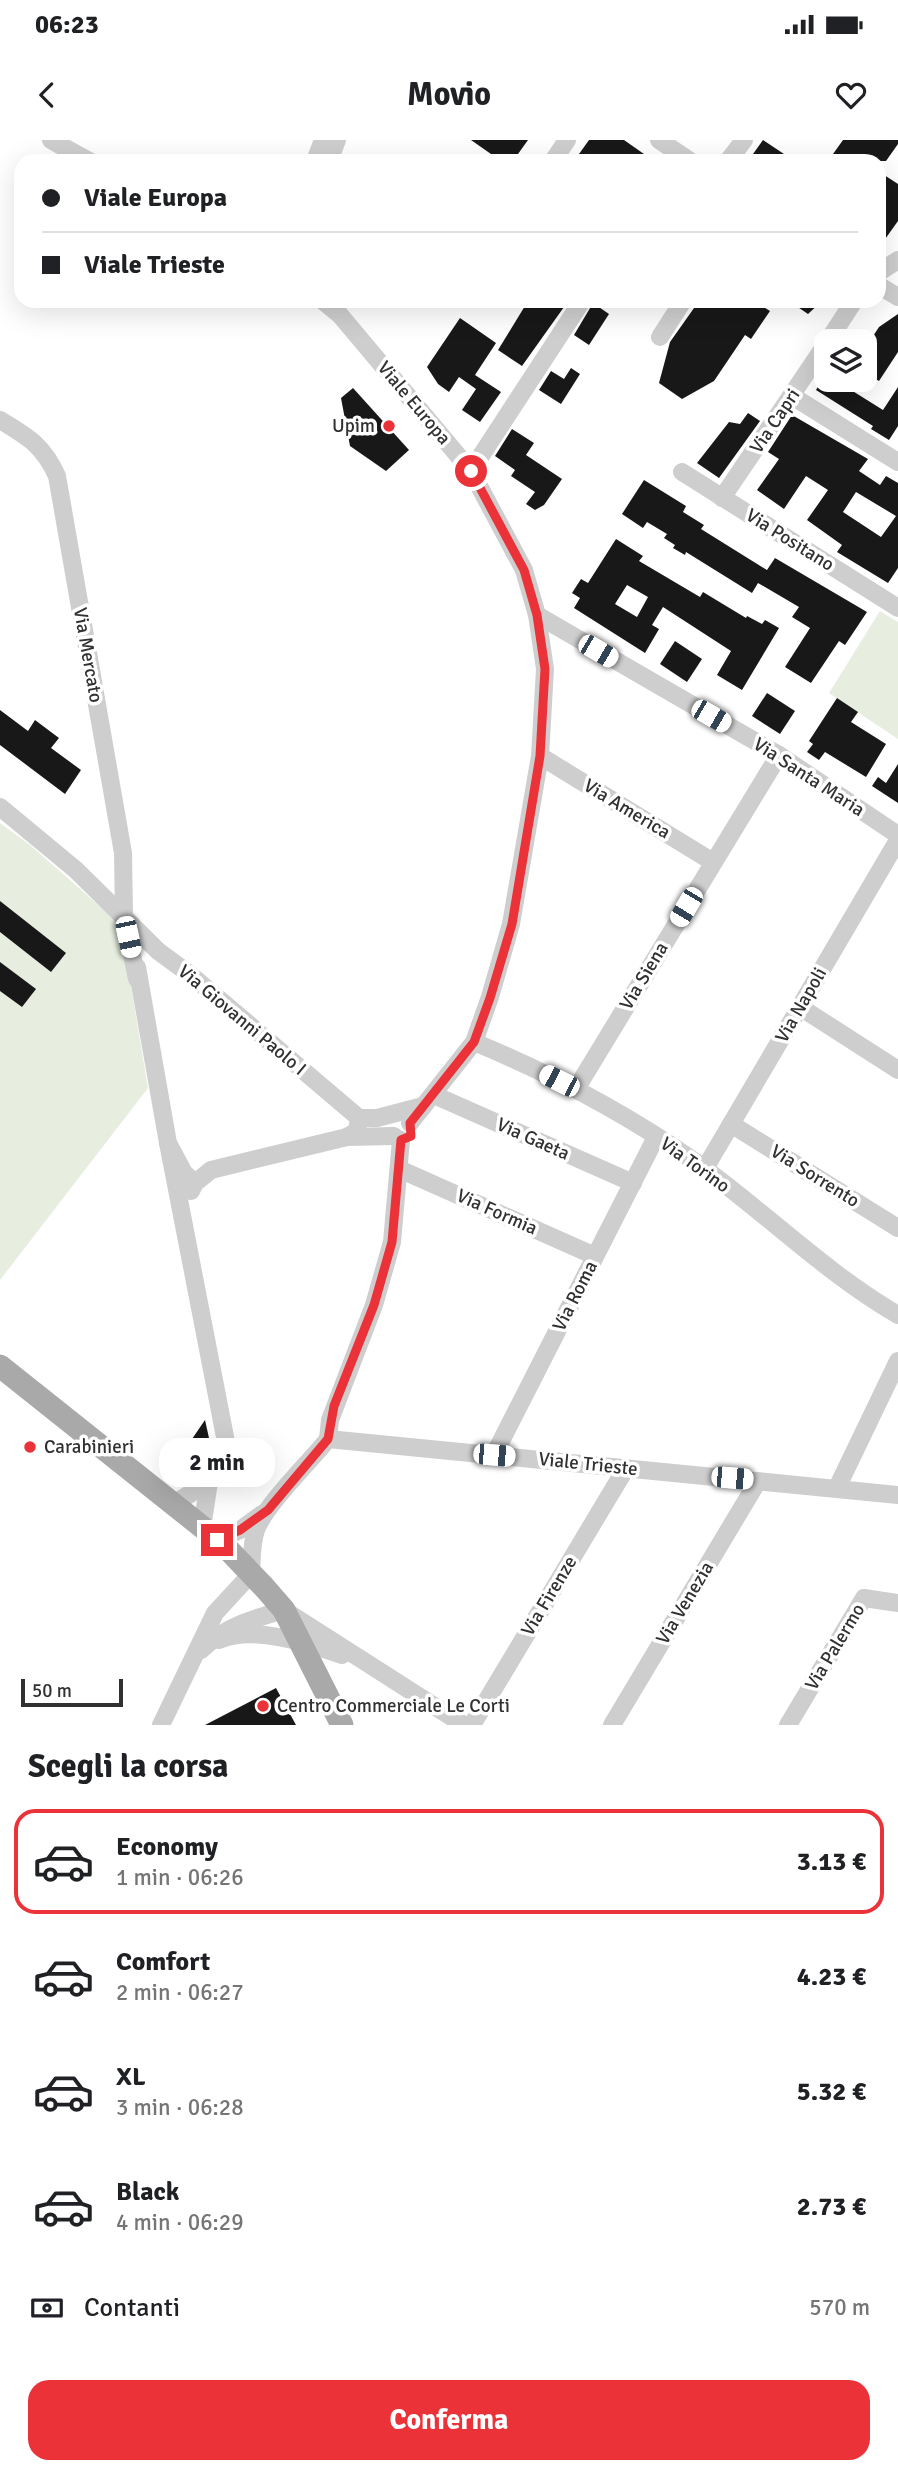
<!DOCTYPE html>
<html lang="it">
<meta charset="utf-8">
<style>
body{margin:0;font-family:Signika,sans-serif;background:#f2f2f2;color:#202124;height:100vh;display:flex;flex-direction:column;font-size:26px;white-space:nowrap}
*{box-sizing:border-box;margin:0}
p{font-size:23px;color:#757577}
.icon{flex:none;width:38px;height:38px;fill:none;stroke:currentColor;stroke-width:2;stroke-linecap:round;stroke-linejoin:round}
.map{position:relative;height:1585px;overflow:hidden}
.drawer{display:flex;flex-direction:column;background:#fff;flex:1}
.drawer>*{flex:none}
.hud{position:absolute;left:14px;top:14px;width:872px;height:154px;border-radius:21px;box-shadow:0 7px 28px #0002;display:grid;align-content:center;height:154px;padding:0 28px;background:#fff}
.fabs{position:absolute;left:814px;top:189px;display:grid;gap:14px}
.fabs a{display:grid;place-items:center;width:63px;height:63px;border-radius:14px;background:#fff;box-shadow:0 7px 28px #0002;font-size:35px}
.scale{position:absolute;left:21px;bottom:18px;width:102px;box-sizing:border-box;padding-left:7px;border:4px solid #313131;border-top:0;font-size:19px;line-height:24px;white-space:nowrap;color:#313131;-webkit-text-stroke:5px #fff;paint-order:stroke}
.end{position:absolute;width:32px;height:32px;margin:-16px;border:9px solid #ea3238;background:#fff;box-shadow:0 0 0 4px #fff}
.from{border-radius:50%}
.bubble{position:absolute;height:49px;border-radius:21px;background:#fff;box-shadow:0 7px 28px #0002;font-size:23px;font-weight:700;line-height:49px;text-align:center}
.car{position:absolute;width:21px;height:42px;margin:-21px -10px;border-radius:9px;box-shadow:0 0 5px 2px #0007;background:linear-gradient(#fff 24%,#345 0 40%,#fff 0 76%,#345 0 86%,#fff 0)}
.hud b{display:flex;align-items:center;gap:24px;height:66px;font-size:26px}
.hud b+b{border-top:2px solid #e0e0e0}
.hud i{width:18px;height:18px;background:#202124}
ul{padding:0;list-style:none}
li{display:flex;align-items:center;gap:21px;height:105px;margin:0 14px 10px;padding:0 14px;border:4px solid transparent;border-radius:21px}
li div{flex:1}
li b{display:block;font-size:26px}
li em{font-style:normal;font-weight:700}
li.current{border-color:#ea3238}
li>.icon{width:63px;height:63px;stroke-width:1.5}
h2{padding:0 28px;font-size:32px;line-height:84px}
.pay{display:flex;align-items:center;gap:18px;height:77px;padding:0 28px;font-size:26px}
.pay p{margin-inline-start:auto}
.action{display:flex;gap:14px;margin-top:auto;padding:14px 28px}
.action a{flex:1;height:80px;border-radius:21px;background:#ea3238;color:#fff;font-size:28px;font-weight:700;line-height:80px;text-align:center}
.status{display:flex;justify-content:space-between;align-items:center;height:49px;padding:0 35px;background:#fff;direction:ltr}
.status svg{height:19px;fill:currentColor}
header{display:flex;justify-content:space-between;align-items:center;height:91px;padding:0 28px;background:#fff;font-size:32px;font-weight:700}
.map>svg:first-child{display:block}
.green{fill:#e7eee0}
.building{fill:#181818;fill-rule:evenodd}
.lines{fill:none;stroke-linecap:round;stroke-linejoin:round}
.minor{stroke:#cecece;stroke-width:18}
.major{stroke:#a9a9a9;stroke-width:23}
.route{stroke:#ea3238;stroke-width:9}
.poi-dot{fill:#ea3238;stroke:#fff;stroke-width:2.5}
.labels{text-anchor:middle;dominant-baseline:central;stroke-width:7;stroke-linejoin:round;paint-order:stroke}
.street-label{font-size:19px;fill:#313131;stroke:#fff}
.poi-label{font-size:19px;fill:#313131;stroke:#fff;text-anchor:start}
</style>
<div class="status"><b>06:23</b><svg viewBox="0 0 49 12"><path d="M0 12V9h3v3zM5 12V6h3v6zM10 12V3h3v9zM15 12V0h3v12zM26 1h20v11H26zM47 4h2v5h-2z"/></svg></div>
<header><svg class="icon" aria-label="back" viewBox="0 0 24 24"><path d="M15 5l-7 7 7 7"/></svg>Movio<svg class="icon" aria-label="heart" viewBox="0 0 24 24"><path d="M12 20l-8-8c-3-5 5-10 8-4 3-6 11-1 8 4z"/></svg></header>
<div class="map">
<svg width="898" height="1585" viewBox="0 0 898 1585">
<rect width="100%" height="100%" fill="#fff"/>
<g class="green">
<polygon points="880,471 898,482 898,599 829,553"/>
<polygon points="0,683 30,705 121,785 148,948 0,1140"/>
</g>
<g class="building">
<polygon points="471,0 528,0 513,21 501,21"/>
<polygon points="589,0 624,0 654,21 574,21"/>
<polygon points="763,0 784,14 780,21 748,21"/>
<polygon points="843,0 898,0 898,4 886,21 828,21"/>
<polygon points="878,31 898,44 898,81 878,109"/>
<polygon points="528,161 555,161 564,167 522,226 498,210"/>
<polygon points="699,161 754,161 770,171 751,199 745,195 714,241 682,259 659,243 670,202"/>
<polygon points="789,161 822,161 808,174"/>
<polygon points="593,163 609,174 589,205 574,195"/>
<polygon points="898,174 898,212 879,241 864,232 864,210 879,187"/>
<polygon points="460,178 496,203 475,235 501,252 480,282 462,270 476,249 459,237 449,252 438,244 427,227"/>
<polygon points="571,228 580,234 561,264 539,250 551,231 564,239"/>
<polygon points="822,240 835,240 883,270 898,247 898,286 889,300 871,289 873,286 816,250"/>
<polygon points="353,248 409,310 386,331 350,306 341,258"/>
<polygon points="748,273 760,281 719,338 697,323 729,282 740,284"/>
<path d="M792,275L868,319L859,331L880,345L886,336L898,343V428L888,443L837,412L842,405L807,380L828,350L806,336L784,369L757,350L779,319L768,312ZM856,352L896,376L881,397L843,372Z"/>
<polygon points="512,289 534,303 526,315 562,339 544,365 535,370 526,364 535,352 511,336 515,330 495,316"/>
<polygon points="644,340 686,366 683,372 704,385 701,389 767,430 775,418 867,472 845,505 839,501 811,543 785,527 810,488 792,477 799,467 758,443 752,453 686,412 685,415 673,408 675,405 664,398 667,394 647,382 643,388 622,374"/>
<path d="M616,399L643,416L639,421L700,457L703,452L746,478L747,476L762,484L765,480L779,488L742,550L717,535L731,511L663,467L652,485L659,489L645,513L574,468L580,458L572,453L581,439L588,443ZM627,445L648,457L637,477L615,464Z"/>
<polygon points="675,501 702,519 687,542 660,524"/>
<polygon points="767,553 795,571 780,594 752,576"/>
<polygon points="837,558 858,572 851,582 886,604 866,637 825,612 819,620 807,612 813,604 809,601"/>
<polygon points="0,570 28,591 35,580 59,598 51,608 81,630 65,654 0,605"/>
<polygon points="898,624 898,663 872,646 878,637 886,643"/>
<polygon points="0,761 66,813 51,832 0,792"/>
<polygon points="0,822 36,849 22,867 0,851"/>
<polygon points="205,1280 209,1298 203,1307 192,1299"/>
<polygon points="276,1548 296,1585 205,1585"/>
</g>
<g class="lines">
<g class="minor">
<polyline points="51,0 89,21"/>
<polyline points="659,0 690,21"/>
<polyline points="315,21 323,0"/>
<polyline points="329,21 337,0"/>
<polyline points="553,21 567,0"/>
<polyline points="728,21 744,0"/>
<polyline points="878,133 898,120"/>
<polyline points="878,145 898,157"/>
<polyline points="323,161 340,175 471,331 524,430 537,475 545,529 540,616 511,784 490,857 474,902 410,983"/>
<polyline points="660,197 683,161"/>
<polyline points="828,201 854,161"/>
<polyline points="792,256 898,322"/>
<path d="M0,280C28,297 43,305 57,336L123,713L124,776L137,839"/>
<polyline points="471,331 582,161"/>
<polyline points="682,332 898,468"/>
<polyline points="722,358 826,204"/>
<polyline points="537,475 779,615 898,695"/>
<polyline points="540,616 713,722"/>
<polyline points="0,667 76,730 158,811 192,836 359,978 357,991 347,997"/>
<polyline points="137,827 168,1003 184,1033 195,1043"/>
<polyline points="800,867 898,930"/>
<path d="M474,902C551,934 625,973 694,1021C763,1070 824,1132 898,1175"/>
<polyline points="576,949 779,615"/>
<polyline points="434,955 633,1043"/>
<polyline points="359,978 377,978 423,966"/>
<polyline points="731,984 898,1088"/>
<polyline points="168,1003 226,1302 209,1342 202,1388"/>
<polyline points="399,1029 595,1116"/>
<polyline points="704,1030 898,700"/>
<polyline points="191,1051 195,1043 211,1030 347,997 394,996"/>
<polyline points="328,1299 898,1355"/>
<polyline points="328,1299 330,1280 374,1165 392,1102 401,1000"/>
<polyline points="494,1315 656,997"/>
<polyline points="837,1348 898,1221"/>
<polyline points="172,1365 209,1342"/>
<polyline points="217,1400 240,1390 262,1374"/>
<path d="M219,1500C254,1485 307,1503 342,1515"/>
<path d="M201,1510C226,1486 252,1479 284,1470L464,1585"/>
<path d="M161,1585L215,1473L251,1434C252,1419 251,1405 256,1390C266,1364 309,1323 328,1299"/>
<polyline points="472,1585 626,1328"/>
<polyline points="612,1585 758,1341"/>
<polyline points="788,1585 864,1458 898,1463"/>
</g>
<polyline class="major" points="0,1226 221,1402 264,1447 284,1470 342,1585"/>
</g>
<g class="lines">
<polyline class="route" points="217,1400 240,1390 268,1370 328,1299 334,1266 374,1165 392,1102 401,1000 411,996 410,983 474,902 490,858 512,784 540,616 545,529 537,475 524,430 471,331"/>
</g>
<g class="poi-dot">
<circle cx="389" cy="286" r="7"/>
<circle cx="30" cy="1307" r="7"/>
<circle cx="263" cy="1566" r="7"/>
</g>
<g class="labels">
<g class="street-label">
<text transform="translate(414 263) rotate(50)">Viale Europa</text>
<text transform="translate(775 281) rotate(-56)">Via Capri</text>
<text transform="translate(790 400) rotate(32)">Via Positano</text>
<text transform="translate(88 515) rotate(80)">Via Mercato</text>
<text transform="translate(809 637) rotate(33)">Via Santa Maria</text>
<text transform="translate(627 669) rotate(31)">Via America</text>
<text transform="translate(644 836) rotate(-59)">Via Siena</text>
<text transform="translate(801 865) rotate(-60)">Via Napoli</text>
<text transform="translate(242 880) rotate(40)">Via Giovanni Paolo I</text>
<text transform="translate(533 999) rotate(24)">Via Gaeta</text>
<text transform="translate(695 1025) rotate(36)">Via Torino</text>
<text transform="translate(815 1036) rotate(32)">Via Sorrento</text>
<text transform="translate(497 1072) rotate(24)">Via Formia</text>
<text transform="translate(575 1156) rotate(-63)">Via Roma</text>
<text transform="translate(588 1324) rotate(6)">Viale Trieste</text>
<text transform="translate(549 1456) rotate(-59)">Via Firenze</text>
<text transform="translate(685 1463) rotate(-59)">Via Venezia</text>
<text transform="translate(835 1507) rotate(-59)">Via Palermo</text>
</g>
<g class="poi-label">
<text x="375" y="286" text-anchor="end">Upim</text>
<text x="44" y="1307">Carabinieri</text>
<text x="277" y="1566">Centro Commerciale Le Corti</text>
</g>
</g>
</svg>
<div class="fabs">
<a><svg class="icon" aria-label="layers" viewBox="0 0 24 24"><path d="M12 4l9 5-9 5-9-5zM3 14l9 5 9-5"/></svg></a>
</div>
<div class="scale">50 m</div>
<i class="end from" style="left:471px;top:331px"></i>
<i class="end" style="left:217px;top:1400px"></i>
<div class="bubble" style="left:159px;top:1298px;width:116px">2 min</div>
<i class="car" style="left:598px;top:511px;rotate:120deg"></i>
<i class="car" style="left:711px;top:576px;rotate:120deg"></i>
<i class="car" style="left:686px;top:767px;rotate:211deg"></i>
<i class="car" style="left:128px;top:797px;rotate:168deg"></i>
<i class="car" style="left:559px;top:941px;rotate:297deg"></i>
<i class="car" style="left:494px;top:1315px;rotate:95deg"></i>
<i class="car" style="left:732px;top:1338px;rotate:95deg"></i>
<div class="hud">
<b><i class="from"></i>Viale Europa</b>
<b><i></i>Viale Trieste</b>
</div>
</div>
<section class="drawer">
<h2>Scegli la corsa</h2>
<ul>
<li class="current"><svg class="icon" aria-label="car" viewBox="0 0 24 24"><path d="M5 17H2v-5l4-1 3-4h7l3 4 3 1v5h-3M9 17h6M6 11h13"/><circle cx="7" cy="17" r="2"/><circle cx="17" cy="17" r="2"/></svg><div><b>Economy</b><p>1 min · 06:26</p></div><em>3.13 €</em></li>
<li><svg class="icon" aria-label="car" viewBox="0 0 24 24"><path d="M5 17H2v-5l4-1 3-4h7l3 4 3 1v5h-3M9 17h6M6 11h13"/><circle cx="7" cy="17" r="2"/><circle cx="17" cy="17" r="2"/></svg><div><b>Comfort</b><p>2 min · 06:27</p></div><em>4.23 €</em></li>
<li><svg class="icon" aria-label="car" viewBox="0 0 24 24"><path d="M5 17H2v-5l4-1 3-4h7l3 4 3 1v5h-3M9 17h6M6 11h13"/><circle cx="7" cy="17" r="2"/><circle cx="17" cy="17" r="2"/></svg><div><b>XL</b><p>3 min · 06:28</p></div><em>5.32 €</em></li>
<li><svg class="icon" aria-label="car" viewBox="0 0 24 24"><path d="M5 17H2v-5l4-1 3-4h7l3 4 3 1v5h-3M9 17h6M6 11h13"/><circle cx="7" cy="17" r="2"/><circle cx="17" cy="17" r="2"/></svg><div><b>Black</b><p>4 min · 06:29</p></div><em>2.73 €</em></li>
</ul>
<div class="pay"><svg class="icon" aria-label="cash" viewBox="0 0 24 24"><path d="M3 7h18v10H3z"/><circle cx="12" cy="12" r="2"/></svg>Contanti<p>570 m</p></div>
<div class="action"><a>Conferma</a></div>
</section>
